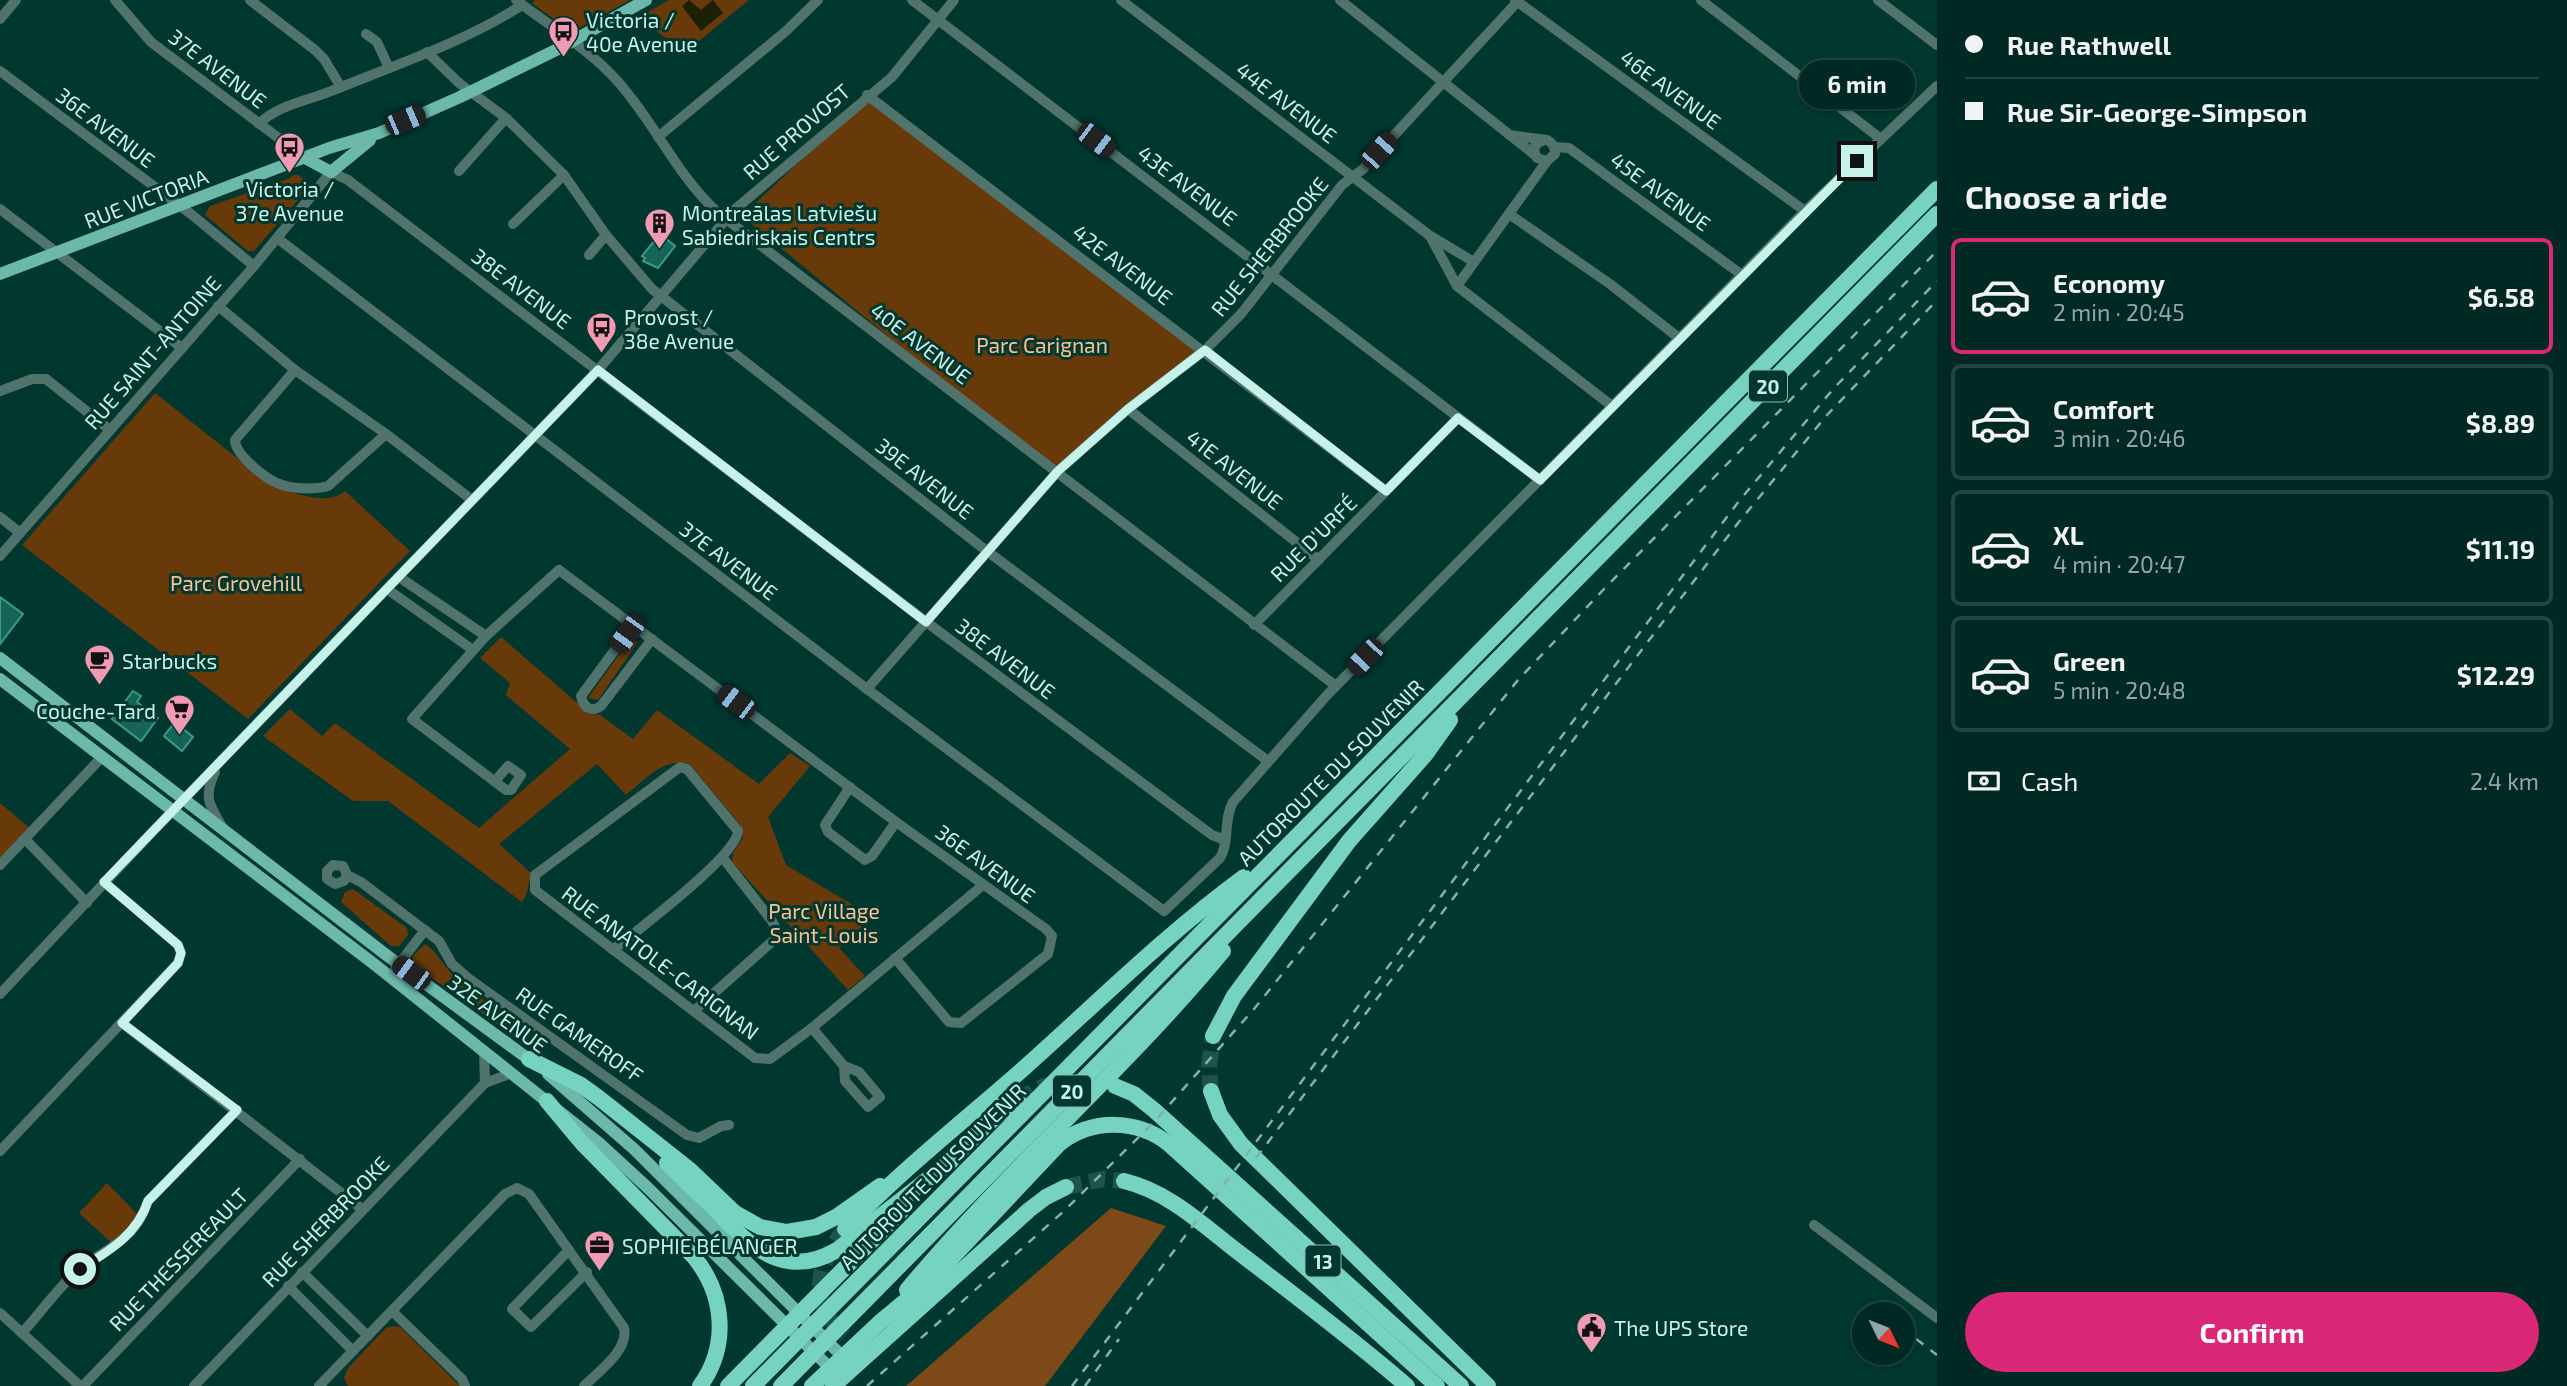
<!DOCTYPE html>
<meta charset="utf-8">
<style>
body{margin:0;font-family:"Exo 2",sans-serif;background:#0a312b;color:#f1f3f6;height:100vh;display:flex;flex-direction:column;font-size:26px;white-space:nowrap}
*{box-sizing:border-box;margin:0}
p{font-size:23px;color:#95a6a6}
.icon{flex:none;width:38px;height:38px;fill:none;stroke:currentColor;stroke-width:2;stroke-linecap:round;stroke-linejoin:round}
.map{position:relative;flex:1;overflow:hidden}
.drawer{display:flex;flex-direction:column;background:#002923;width:630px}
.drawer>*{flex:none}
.guide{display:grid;align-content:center;height:154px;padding:0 28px;background:#002923}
.needle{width:46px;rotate:133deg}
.controls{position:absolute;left:1852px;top:1302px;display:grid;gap:14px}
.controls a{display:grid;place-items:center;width:63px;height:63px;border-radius:50%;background:#002923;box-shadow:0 2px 5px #0004,0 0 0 2px #224541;font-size:35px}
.end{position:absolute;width:32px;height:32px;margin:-16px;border:9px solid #c7f2e9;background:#111;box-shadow:0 0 0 4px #111}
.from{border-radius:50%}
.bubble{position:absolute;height:49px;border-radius:24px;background:#002923;box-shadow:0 2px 5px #0004,0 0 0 2px #224541;font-size:23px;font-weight:700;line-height:49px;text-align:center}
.car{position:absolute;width:21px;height:42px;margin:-21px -10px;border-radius:9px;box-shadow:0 0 5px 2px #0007;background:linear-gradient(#222 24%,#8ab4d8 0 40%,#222 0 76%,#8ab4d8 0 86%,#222 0)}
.guide b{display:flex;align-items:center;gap:24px;height:66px;font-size:26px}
.guide b+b{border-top:2px solid #224541}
.guide i{width:18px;height:18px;background:#f1f3f6}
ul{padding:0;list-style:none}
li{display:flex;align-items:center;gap:21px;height:116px;margin:0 14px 10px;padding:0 14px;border:4px solid #224541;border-radius:10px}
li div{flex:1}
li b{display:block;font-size:26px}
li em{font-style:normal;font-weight:700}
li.current{border-color:#db2777}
li>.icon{width:63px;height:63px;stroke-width:1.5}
h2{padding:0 28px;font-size:32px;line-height:84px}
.pay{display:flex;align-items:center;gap:18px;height:77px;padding:0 28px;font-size:26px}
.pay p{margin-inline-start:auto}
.primary-button{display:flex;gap:14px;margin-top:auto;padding:14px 28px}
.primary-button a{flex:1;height:80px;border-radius:42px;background:#db2777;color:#fff;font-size:28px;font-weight:700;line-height:80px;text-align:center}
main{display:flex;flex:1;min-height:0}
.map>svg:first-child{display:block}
.green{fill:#683a09}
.forest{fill:#7d4918}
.water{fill:#1b2105}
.building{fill:#166358;stroke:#399a8a;stroke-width:2}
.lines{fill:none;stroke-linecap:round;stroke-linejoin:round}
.highway-tunnel{stroke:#1e534b;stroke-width:16;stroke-dasharray:16 8;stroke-linecap:butt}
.minor{stroke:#50736c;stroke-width:10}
.major{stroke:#6cb8aa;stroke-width:12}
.highway{stroke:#76d3c2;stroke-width:16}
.rail{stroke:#83b2aa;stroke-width:2.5;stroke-dasharray:9 9;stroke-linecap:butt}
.route{stroke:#c7f2e9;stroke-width:9}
.labels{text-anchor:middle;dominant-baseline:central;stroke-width:6;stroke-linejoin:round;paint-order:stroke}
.shield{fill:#00372f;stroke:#8bbab1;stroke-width:2}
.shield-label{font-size:19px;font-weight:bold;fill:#c7f2e9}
.poi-label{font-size:21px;fill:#c7f2e9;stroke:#00372f;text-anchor:start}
.street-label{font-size:21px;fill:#c7f2e9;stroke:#00372f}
.park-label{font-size:21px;fill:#fcc396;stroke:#00372f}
</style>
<main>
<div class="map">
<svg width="1937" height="1386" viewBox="0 0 1937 1386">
<rect width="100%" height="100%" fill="#00372f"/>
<g class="green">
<polygon points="534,0 630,0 572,32 533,4"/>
<polygon points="669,0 749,0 684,53 639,17"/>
<polygon points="868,97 1203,349 1054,473 742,216"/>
<polygon points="293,175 298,175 305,180 304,193 254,251 248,251 205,215 210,206 290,178"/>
<path d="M155,393L270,484C289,492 328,507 345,491L410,551L248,719L22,545Z"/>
<path d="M501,637L576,702L592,714L600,715L633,739L657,710L759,784L790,753L810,766L768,817L786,865L873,917L839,948L865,976L848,990L732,862L733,853L743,838L741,826L690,764C663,757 646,779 626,795L597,764L499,844L532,874C527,884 529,893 522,902L388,801H353L263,736L290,709L322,736L335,723L479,828L570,749L506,695L510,683L480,658Z"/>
<polygon points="631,638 638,642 598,700 588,698"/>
<polygon points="0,803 31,829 0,861"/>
<polygon points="353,889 407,928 408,935 399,946 391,946 341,902 345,892"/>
<path d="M425,944C438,952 443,966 455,977C478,998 506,1015 531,1033L524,1043L416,967L412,957Z"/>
<polygon points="107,1183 142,1219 116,1247 79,1213"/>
<polygon points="393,1326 400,1327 460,1386 348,1386 344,1378 348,1368 386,1328"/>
</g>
<polygon class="forest" points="1111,1208 1166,1226 1045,1386 906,1386"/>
<polygon class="water" points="689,0 701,10 713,0 723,13 701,31 682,6"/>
<g class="building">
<polygon points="660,234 675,246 658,268 643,261 645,258 642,256"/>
<polygon points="0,597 23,614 0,644"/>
<polygon points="133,691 141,696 137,702 158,718 141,741 112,719"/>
<polygon points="175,722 193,737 182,751 164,736"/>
</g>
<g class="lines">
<g class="highway-tunnel">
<polyline points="1211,1091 1209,1067 1213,1036"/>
<polyline points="1018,1099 1044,1086 1092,1081"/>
<polyline points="1066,1187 1103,1179 1124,1181"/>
<path d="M845,1229C815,1266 808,1302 845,1336"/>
</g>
<g class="minor">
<polyline points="115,0 151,42 305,158"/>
<polyline points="250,0 315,50 324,59 341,87"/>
<path d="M516,0C551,27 591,50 620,84C655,124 677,175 717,212L1336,686"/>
<polyline points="912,0 1540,480"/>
<polyline points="1121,0 1429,235 1474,262"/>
<polyline points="1340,0 1535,155"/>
<polyline points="1515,0 1805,211"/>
<polyline points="1701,0 1881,139"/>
<polyline points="1878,0 1937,45"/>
<polyline points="0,19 16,0"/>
<polyline points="366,34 377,42 389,68"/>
<polyline points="427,52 459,83 506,118 564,175 606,235 652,289 979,545 1268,761"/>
<polyline points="0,71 191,214 254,266"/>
<polyline points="867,95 1386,491"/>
<path d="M259,124C278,105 307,101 331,91C393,66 467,41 522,5"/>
<path d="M1509,135L1547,140C1553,143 1555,147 1555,154L1547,161L1537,158L1534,151L1536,144L1544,140"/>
<polyline points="658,137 785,32 818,0"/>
<polyline points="1554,147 1569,148 1742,275"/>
<polyline points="459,171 506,118"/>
<polyline points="0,209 182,348"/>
<polyline points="1509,214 1610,284 1679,338"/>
<polyline points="513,224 564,175"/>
<polyline points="1430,236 1457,286 1612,406"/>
<path d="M277,238L867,689L1164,911L1220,858C1230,842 1223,820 1233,802L1328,694L1805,211L1937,86"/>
<polyline points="589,255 606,235"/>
<polyline points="1457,286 1547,161"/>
<polyline points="218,306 295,370 386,434 472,500"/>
<path d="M295,370L235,440C235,454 263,477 277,483C290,489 314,490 328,486L386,434"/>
<polyline points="0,391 32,379 46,379 110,430"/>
<polyline points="1128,409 1319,560"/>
<polyline points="0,517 20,533"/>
<polyline points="0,556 254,266 331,172 348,180 937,630 1212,835 1225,840"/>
<polyline points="399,577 486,636"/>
<polyline points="387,589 473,650"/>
<path d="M633,625L581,696C583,707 591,713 601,706L652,639"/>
<polyline points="1254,625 1458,418"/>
<polyline points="867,689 1058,471 1128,409 1205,350 1241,314 1342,185 1363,169 1519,0"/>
<path d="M215,772C203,798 209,804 223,828"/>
<polyline points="495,781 508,766 521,775 511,790 506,790 412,719 486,636 559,570 896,822 1046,929 1052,936 1048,954 961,1023 949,1022 895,958"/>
<polyline points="850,787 825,825 828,832 865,860 872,856 896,822"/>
<polyline points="25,839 87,903"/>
<polyline points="0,865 102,757"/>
<polyline points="347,875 344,881 335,884 327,879 327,871 333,865 343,866 347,875 361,882 439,941 452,964 468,978 687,1135 699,1138 721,1126 729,1125"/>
<path d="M613,950C637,930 737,856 738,831L687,769L680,767L535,875V890L755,1058L770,1059L812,1028L983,885"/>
<polyline points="395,969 425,930"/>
<polyline points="0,994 156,828 598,370 733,211 892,77 954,0"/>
<polyline points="695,1010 775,939 776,929 772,921 723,858"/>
<polyline points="122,1023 362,1209"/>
<polyline points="812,1028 844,1066 845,1081 868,1107 880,1097 859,1072 844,1066"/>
<polyline points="484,1051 485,1083"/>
<polyline points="0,1151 178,963 181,953 178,945 104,882"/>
<polyline points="1814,1225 1937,1318"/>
<polyline points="569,1250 512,1309 531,1327 587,1272"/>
<polyline points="302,1272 368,1336"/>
<polyline points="288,1286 353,1351"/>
<polyline points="392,1311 462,1379 465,1386"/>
<polyline points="0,1313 80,1386"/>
<path d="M22,1333C41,1313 59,1285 81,1268C110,1246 136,1239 148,1201L237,1110"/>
<polyline points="83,1386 300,1159"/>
<polyline points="194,1386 485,1083 512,1073"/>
<path d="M319,1386L505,1194L517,1188L529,1194L624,1328C629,1350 599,1371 584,1386"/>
</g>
<g class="major">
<polyline points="305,158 331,172 370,140"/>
<polyline points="0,274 329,148 379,133 460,97 560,48 646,0"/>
<polyline points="0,658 389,957 534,1063"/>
<polyline points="0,679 374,964 599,1143 648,1188 831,1369"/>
<polyline points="548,1074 634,1149 843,1357"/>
</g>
<g class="highway">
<polyline points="1213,1036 1234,996 1349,841 1425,755 1450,720"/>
<polyline points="529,1059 581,1085 599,1098 690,1170 735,1213 760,1227 787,1232 816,1227 836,1217 880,1186"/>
<polyline points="1115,1086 1134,1094 1154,1110 1461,1386"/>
<polyline points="1211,1091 1220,1115 1241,1144 1488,1386"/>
<path d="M547,1101L582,1143L694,1257C725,1295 729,1346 700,1386"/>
<path d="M667,1163C684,1180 701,1196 718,1213C752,1248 786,1280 837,1250L951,1161"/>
<polyline points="943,1168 986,1125 1018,1099"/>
<path d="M1124,1181C1170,1192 1205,1227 1242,1255C1298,1298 1354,1340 1407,1386"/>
<path d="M845,1229C900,1171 963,1122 1023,1069C1096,1004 1165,935 1244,877"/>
<path d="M907,1290C1006,1171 1125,1070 1223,951"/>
<polyline points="728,1386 905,1207"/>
<polyline points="753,1386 1937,189"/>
<polyline points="781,1386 1937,214"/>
<path d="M812,1386L879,1323L931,1280L1059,1144C1092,1118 1137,1119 1169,1144L1437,1386"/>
<polyline points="833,1386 1029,1210 1046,1197 1066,1187"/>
</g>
<g class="rail">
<polyline points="1256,1158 1738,523 1827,415 1937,300"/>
<polyline points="1902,1328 1937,1355"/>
<polyline points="867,1386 1064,1211 1154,1122 1254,1009 1518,680 1604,589 1937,251"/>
<polyline points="1072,1386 1739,501 1834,388 1937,281"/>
<polyline points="1085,1386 1119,1339"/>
</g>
</g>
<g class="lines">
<path class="route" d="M80,1269C109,1251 137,1235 148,1201L237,1110L122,1023L178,963L181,953L178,945L104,882L598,370L926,622L1058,471L1128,409L1205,350L1386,491L1458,418L1540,480L1857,161"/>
</g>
<defs>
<symbol id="bus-pin" viewBox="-11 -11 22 30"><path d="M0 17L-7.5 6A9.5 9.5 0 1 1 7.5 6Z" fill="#f19ab4" stroke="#00372f"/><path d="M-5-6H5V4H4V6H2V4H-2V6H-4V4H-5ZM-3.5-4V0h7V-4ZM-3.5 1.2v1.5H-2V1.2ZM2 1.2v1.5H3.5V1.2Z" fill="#111"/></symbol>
<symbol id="building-pin" viewBox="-11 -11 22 30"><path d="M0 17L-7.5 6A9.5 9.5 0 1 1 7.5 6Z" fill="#f19ab4" stroke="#00372f"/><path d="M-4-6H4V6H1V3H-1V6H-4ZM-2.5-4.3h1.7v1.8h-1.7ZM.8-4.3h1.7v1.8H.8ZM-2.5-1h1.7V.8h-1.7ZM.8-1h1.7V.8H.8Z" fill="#111"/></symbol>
<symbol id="cafe-pin" viewBox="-11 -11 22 30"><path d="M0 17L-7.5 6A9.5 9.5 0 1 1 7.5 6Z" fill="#f19ab4" stroke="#00372f"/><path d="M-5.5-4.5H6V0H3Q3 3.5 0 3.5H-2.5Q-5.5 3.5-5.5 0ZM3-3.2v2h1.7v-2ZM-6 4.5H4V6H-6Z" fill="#111"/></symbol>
<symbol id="supermarket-pin" viewBox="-11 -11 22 30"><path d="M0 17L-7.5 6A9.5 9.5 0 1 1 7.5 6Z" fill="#f19ab4" stroke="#00372f"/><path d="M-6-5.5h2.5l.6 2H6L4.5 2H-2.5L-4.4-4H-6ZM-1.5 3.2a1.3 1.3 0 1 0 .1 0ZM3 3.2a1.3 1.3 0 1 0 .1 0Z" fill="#111"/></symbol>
<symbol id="office-pin" viewBox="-11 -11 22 30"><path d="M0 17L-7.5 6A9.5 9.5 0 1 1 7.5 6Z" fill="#f19ab4" stroke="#00372f"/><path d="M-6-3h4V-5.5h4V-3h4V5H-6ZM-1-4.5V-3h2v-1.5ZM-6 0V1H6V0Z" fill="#111"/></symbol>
<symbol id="civic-pin" viewBox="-11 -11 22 30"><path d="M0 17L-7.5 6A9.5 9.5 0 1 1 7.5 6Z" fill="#f19ab4" stroke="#00372f"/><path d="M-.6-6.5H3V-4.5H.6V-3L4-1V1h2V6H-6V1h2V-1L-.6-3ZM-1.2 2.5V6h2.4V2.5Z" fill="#111"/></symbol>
</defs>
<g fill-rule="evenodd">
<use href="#bus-pin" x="546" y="14" width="35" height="47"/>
<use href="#bus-pin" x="272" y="130" width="35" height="47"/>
<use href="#building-pin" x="642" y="206" width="35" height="47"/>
<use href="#bus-pin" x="584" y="310" width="35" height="47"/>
<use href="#cafe-pin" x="82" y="642" width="35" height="47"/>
<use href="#supermarket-pin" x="162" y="692" width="35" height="47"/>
<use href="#office-pin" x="582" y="1228" width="35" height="47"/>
<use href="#civic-pin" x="1574" y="1310" width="35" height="47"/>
</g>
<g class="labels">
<g class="shield">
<rect x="1749" y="370.5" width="38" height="31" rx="5"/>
<rect x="1053" y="1075.5" width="38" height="31" rx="5"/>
<rect x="1305.5" y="1245.5" width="35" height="31" rx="5"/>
</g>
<g class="shield-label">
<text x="1768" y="386">20</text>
<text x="1072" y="1091">20</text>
<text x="1323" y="1261">13</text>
</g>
<g class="poi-label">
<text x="586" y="19">Victoria /<tspan x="586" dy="24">40e Avenue</tspan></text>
<text x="290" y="188" text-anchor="middle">Victoria /<tspan x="290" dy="24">37e Avenue</tspan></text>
<text x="682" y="212">Montreālas Latviešu<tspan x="682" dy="24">Sabiedriskais Centrs</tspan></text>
<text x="624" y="316">Provost /<tspan x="624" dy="24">38e Avenue</tspan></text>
<text x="122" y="660">Starbucks</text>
<text x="156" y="710" text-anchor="end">Couche-Tard</text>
<text x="622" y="1245">SOPHIE BÉLANGER</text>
<text x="1614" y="1327">The UPS Store</text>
</g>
<g class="street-label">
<text transform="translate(218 68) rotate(37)">37E AVENUE</text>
<text transform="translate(1671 89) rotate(36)">46E AVENUE</text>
<text transform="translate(1287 102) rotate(37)">44E AVENUE</text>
<text transform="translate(106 127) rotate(37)">36E AVENUE</text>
<text transform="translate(796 131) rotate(-41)">RUE PROVOST</text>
<text transform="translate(1188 185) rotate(37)">43E AVENUE</text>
<text transform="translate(1661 191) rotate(36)">45E AVENUE</text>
<text transform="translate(146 198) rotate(-21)">RUE VICTORIA</text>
<text transform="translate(1269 246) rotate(-51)">RUE SHERBROOKE</text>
<text transform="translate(1123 264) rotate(37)">42E AVENUE</text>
<text transform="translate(522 288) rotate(37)">38E AVENUE</text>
<text transform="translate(921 343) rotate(37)">40E AVENUE</text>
<text transform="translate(152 352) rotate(-49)">RUE SAINT-ANTOINE</text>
<text transform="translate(1235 469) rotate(38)">41E AVENUE</text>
<text transform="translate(925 478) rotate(38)">39E AVENUE</text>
<text transform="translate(1313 538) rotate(-45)">RUE D'URFÉ</text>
<text transform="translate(729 560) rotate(37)">37E AVENUE</text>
<text transform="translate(1006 658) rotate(37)">38E AVENUE</text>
<text transform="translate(1330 772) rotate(-45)">AUTOROUTE DU SOUVENIR</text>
<text transform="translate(986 863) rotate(36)">36E AVENUE</text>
<text transform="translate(661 962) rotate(37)">RUE ANATOLE-CARIGNAN</text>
<text transform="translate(498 1013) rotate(36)">32E AVENUE</text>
<text transform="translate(580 1034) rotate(35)">RUE GAMEROFF</text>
<text transform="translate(932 1176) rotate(-45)">AUTOROUTE DU SOUVENIR</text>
<text transform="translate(325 1221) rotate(-46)">RUE SHERBROOKE</text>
<text transform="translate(178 1259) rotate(-46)">RUE THESSEREAULT</text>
</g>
<g class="park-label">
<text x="1042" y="344">Parc Carignan</text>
<text x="236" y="582">Parc Grovehill</text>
<text x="824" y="910">Parc Village<tspan x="824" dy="24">Saint-Louis</tspan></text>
</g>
</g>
</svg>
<div class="controls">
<a><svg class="needle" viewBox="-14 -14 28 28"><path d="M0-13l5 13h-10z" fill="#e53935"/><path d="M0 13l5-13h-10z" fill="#95a6a6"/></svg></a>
</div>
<i class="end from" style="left:80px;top:1269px"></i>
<i class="end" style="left:1857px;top:161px"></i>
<div class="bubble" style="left:1799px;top:60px;width:116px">6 min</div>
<i class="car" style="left:405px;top:120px;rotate:67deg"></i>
<i class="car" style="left:1096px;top:140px;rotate:127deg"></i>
<i class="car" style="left:1379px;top:151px;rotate:42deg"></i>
<i class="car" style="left:627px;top:634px;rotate:216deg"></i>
<i class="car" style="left:1365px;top:657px;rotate:224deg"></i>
<i class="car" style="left:736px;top:702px;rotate:307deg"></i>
<i class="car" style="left:411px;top:973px;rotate:306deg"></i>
</div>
<section class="drawer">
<div class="guide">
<b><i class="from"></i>Rue Rathwell</b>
<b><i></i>Rue Sir-George-Simpson</b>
</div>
<h2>Choose a ride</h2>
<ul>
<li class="current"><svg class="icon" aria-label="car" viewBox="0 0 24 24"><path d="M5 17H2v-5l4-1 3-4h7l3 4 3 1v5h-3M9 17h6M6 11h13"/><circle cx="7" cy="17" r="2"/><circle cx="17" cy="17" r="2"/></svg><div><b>Economy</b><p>2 min · 20:45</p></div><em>$6.58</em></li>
<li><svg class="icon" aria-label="car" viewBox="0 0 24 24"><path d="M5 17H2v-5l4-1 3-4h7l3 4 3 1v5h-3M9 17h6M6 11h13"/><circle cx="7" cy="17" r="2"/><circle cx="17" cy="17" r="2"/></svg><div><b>Comfort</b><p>3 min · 20:46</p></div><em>$8.89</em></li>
<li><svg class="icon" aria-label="car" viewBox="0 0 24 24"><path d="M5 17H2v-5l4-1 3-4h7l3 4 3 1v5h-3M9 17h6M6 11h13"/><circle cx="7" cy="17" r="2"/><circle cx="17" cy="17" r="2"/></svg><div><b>XL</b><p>4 min · 20:47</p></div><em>$11.19</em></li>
<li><svg class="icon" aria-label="car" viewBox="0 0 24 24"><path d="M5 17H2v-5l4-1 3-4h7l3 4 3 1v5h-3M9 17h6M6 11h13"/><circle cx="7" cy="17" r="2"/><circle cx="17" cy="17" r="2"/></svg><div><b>Green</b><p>5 min · 20:48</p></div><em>$12.29</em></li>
</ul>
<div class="pay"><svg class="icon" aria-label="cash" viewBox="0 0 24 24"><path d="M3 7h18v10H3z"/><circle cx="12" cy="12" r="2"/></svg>Cash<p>2.4 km</p></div>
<div class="primary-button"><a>Confirm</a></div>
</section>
</main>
